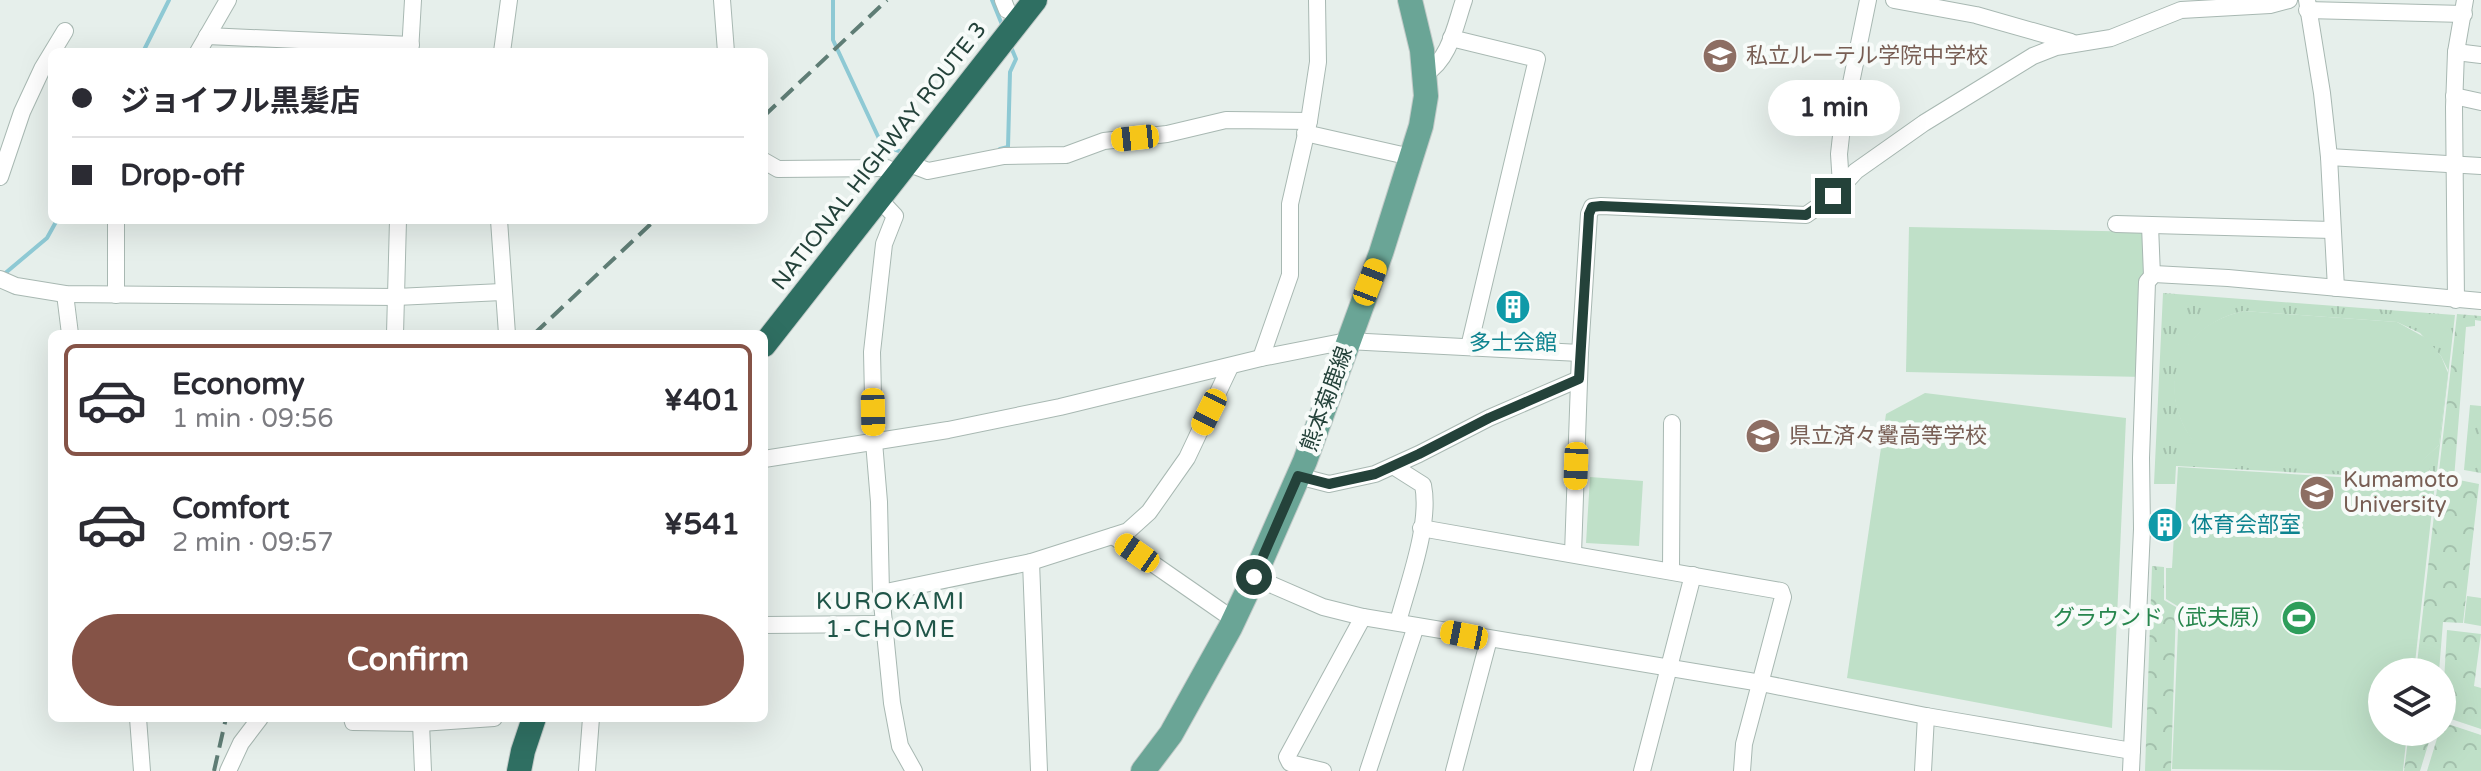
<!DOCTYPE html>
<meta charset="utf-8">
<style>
body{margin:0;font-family:"Varela Round","Noto Sans JP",sans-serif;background:#f2f2f3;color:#2b2b33;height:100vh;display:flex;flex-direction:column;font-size:30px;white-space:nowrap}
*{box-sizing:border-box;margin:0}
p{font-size:26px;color:#7c7c81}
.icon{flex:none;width:44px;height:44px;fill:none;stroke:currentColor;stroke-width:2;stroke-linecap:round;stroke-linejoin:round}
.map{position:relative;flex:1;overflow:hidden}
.sheet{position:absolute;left:48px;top:330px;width:720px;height:392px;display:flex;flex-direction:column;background:#fff;border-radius:12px;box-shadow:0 8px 32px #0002}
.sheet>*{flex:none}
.top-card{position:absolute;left:48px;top:48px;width:720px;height:176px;border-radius:12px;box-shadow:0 8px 32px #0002;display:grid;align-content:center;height:176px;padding:0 24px;background:#fff}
.tools{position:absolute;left:2368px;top:658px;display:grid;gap:16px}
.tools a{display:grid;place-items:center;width:88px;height:88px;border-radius:50%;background:#fff;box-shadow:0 8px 32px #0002;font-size:40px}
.end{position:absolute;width:36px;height:36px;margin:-18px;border:10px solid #24423a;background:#fff;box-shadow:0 0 0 4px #fff}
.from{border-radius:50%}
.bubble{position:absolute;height:56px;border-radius:28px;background:#fff;box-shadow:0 8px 32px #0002;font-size:26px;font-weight:700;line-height:56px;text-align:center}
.car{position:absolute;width:24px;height:48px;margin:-24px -12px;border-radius:10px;box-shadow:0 0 6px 2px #0007;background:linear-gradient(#f5c518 24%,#345 0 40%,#f5c518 0 76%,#345 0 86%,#f5c518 0)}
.top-card b{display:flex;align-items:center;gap:28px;height:76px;font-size:30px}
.top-card b+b{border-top:2px solid #e1e1e2}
.top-card i{width:20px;height:20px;background:#2b2b33}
ul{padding:14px 0 0;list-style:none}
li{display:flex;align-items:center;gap:24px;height:112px;margin:0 16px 12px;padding:0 8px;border:4px solid transparent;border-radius:12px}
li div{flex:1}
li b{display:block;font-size:30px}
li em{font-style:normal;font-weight:700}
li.selected{border-color:#855347}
li>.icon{width:72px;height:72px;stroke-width:1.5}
.button{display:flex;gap:16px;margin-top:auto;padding:16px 24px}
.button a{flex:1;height:92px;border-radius:48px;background:#855347;color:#fff;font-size:32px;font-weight:700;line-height:92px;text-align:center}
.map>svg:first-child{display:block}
.grass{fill:url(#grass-tufts);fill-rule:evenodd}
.forest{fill:url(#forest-crowns)}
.pitch{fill:#bfe0c8}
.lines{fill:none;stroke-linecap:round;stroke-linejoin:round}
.stream{stroke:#8ec9d4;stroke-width:4}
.street-casing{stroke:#a8b8b2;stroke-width:18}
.primary-casing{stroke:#c2cac8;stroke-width:26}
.highway-casing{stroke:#c2cac8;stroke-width:26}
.street{stroke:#fff;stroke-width:16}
.primary{stroke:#6aa596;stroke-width:24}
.highway{stroke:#2f6f62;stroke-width:24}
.rail{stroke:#5f7d75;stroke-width:4;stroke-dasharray:16 8;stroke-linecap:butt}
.route{stroke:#24423a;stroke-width:10}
.labels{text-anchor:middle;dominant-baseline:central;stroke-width:8;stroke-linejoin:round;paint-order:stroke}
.education-label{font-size:22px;fill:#785e54;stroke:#f7fbf9;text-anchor:start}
.street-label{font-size:22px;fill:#24423a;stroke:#f7fbf9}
.culture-label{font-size:22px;fill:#0d838f;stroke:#f7fbf9}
.leisure-label{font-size:22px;fill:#27864d;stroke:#f7fbf9;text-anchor:end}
.neighbourhood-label{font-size:24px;letter-spacing:2px;fill:#1f5548;stroke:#f7fbf9}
</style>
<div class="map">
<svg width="2481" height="771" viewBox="0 0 2481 771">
<defs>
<pattern id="grass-tufts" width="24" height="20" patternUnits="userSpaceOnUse" patternTransform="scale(2)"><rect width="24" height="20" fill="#bfe0c8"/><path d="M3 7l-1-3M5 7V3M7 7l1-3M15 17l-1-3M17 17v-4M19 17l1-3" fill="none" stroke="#a4c1ad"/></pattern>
<pattern id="forest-crowns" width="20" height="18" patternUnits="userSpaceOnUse" patternTransform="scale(2)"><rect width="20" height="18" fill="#bfe0c8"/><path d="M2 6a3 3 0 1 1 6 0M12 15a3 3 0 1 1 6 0" fill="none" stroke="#a4c1ad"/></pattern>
</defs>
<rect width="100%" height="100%" fill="#e6efeb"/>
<g class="grass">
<path d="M2163,293L2455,315L2436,480L2176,466L2175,484H2154ZM2244,311L2397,322L2420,333L2441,356L2448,370L2439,445L2418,464L2430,470L2428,476L2196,444C2153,391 2178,325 2244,311Z"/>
<polygon points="2470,405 2481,406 2481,473 2464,470"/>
<polygon points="2467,596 2481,598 2481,626 2464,623"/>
</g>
<g class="forest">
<polygon points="2457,314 2481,316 2481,321 2475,320 2475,326 2466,327 2454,479 2479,484 2463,623 2443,622 2439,672 2416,672"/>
<polygon points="2152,566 2164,567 2164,600 2176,607 2171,771 2145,771"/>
<polygon points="2447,630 2481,634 2474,686 2481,688 2481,729 2442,716"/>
<polygon points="2442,722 2481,735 2481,771 2427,771 2439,732 2442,732"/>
<polygon points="2409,732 2432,732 2420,771 2404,771"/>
</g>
<g class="pitch">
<polygon points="1909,227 2148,232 2145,377 1906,372"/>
<path d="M2244,311L2397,322L2426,338L2441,356L2448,373L2439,445L2419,464L2430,466L2428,476L2176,462L2177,442L2195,444C2153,389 2177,325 2244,311Z"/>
<polygon points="1925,393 2126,418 2112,728 1847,678 1886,414"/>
<polygon points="2178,467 2435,483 2414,672 2382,672 2382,732 2407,732 2403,771 2172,769 2179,607 2166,599 2166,568 2172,568"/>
<polygon points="1590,477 1643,481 1639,546 1586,543"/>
</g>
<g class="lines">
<g class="stream">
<polyline points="833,0 833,40 882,145 902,152"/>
<polyline points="992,0 1003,27"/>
<polyline points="143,52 169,0"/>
<polyline points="1000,149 1008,147 1010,72 1016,59 1011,47"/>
<polyline points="3,275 47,238 57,220"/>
</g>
<defs>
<g id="street">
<polyline points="722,0 726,52"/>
<polyline points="1003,0 1007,10"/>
<polyline points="1894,0 1976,15 2071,42"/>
<polyline points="2307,0 2322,93 2329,157 2336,288"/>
<polyline points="2307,10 2464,14"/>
<polyline points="207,36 411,45"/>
<polyline points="1451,38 1537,59 1469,347"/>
<polyline points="198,52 228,0"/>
<polyline points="410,52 413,0"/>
<polyline points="502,52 509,0"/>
<polyline points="2456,52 2481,55"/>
<path d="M1425,74C1450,59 1455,26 1464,0"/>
<polyline points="2454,96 2481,102"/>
<polyline points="1305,133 1411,157"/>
<polyline points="2329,157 2481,166"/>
<polyline points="764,161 778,169 887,168"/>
<polyline points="907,163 928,171 1004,156 1066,155 1104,141 1167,134 1226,120 1309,121"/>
<polyline points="0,177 22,112 42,69 65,31"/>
<polyline points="1841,185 1839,154 1842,127 1868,0"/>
<polyline points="878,198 895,216 884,244 872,352 874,442 879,502 881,593 892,703 900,746 914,771"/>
<polyline points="116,220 116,295"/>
<polyline points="499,220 507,334"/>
<polyline points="2116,224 2332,230"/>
<polyline points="2150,225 2152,276"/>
<polyline points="0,279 16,286 65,294 396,297 502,292"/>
<polyline points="65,294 70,334"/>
<polyline points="2456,300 2454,107 2456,52 2465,0"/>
<polyline points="395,334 398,220"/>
<polyline points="1261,358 1290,275 1290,204 1309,121 1318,62 1317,0"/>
<polyline points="764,459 948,430 1060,407 1261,358 1347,341 1580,353"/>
<path d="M1393,466L1423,485C1431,524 1408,584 1398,622"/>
<polyline points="1298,476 1329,484 1375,474 1419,454 1489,418 1579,379"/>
<polyline points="1421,528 1781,591 1783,597 1744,744 1742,771"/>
<polyline points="1113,536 1234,620"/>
<polyline points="1573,554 1580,353 1589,214 1592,207 1601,206 1806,215 1833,196 1856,171 1924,123 2033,56 2056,47 2111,38 2181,10 2270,5 2289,0"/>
<polyline points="1031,562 1039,771"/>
<polyline points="1671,570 1672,423"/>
<polyline points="1254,577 1323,607 1363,617 1761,683 1926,716 2132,751"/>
<polyline points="881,593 1031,562 1128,531 1149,512 1187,458 1230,367"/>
<polyline points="764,625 883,624"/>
<polyline points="138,718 142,771"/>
<polyline points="352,718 353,722 421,723 494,718"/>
<polyline points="421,723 423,771"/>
<polyline points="228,771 241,743 260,718"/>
<polyline points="587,771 591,718"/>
<polyline points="1323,771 1290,763 1287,757 1363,617"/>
<polyline points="1368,771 1416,626"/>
<polyline points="1454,771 1489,639"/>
<polyline points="1642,771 1693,575"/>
<polyline points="1923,771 1926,716"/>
<polyline points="2131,771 2142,529 2141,458 2147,282 2154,274 2228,278 2481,301"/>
</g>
<polyline id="primary" points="1143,771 1171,734 1230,628 1254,577 1305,461 1381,253 1421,126 1426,96 1422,50 1410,0"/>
<g id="highway">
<polyline points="764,345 1035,0"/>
<polyline points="519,771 523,751 534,718"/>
</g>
</defs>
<use href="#street" class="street-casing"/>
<use href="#primary" class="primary-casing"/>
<use href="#highway" class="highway-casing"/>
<use href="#street" class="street"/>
<use href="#primary" class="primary"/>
<use href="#highway" class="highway"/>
<g class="rail">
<polyline points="764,116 887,0"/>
<polyline points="534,334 655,220"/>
<polyline points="214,771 226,718"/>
</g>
</g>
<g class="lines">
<polyline class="route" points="1254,577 1298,476 1329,484 1375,474 1419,454 1489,418 1579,379 1589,214 1592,207 1601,206 1806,215 1833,196"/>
</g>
<defs>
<symbol id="school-disc" viewBox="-11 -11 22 22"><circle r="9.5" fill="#8d6e63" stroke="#f7fbf9"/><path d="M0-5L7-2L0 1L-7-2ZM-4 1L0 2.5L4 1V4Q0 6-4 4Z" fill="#fff"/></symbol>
<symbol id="building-disc" viewBox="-11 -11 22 22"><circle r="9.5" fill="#0f9aa8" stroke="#f7fbf9"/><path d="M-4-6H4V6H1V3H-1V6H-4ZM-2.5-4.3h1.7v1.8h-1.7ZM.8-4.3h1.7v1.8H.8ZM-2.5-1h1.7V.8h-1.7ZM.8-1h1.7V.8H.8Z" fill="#fff"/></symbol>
<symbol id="university-disc" viewBox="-11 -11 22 22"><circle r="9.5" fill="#8d6e63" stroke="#f7fbf9"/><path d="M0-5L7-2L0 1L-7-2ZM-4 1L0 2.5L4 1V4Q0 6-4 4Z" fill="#fff"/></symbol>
<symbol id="stadium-disc" viewBox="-11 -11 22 22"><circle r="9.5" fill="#2e9e5b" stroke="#f7fbf9"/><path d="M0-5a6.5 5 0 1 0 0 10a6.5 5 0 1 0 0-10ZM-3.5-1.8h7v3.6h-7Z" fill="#fff"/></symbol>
</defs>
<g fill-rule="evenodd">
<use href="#school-disc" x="1700" y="36" width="40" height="40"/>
<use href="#building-disc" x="1493" y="287" width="40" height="40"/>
<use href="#school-disc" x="1743" y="416" width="40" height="40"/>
<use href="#university-disc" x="2297" y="473" width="40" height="40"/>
<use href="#building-disc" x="2145" y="505" width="40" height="40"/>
<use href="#stadium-disc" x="2279" y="598" width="40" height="40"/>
</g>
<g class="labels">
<g class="education-label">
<text x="1746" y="56">私立ルーテル学院中学校</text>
<text x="1789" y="436">県立済々黌高等学校</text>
<text x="2343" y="480">Kumamoto<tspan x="2343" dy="25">University</tspan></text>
</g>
<g class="street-label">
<text transform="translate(879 156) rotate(-52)">NATIONAL HIGHWAY ROUTE 3</text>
<text transform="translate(1327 399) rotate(-70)">熊本菊鹿線</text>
</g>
<g class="culture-label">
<text x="1513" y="343">多士会館</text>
<text x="2191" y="525" text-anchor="start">体育会部室</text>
</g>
<g class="leisure-label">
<text x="2273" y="618">グラウンド（武夫原）</text>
</g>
<g class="neighbourhood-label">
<text x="891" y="601">KUROKAMI<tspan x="891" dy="28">1-CHOME</tspan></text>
</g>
</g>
</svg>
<div class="tools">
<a><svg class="icon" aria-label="layers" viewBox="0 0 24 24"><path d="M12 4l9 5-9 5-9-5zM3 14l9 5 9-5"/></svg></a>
</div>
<i class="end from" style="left:1254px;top:577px"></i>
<i class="end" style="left:1833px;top:196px"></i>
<div class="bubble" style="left:1768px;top:80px;width:132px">1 min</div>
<i class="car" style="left:1135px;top:138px;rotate:264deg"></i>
<i class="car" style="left:1370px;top:282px;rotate:21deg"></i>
<i class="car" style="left:873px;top:412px;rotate:179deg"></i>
<i class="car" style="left:1209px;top:412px;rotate:206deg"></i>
<i class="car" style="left:1576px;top:466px;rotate:182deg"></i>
<i class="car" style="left:1137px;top:553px;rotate:305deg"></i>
<i class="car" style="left:1464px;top:635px;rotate:281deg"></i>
<div class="top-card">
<b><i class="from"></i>ジョイフル黒髪店</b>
<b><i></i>Drop-off</b>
</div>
<section class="sheet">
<ul>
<li class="selected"><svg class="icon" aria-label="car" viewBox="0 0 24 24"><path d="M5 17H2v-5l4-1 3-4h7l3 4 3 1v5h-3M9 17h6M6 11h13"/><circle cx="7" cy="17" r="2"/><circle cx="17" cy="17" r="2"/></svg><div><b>Economy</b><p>1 min · 09:56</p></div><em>¥401</em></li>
<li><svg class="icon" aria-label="car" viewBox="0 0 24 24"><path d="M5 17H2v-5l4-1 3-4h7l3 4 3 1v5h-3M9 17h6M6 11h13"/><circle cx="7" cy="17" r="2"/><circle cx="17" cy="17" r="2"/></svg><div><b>Comfort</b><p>2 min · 09:57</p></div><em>¥541</em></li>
</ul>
<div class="button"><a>Confirm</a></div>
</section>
</div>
